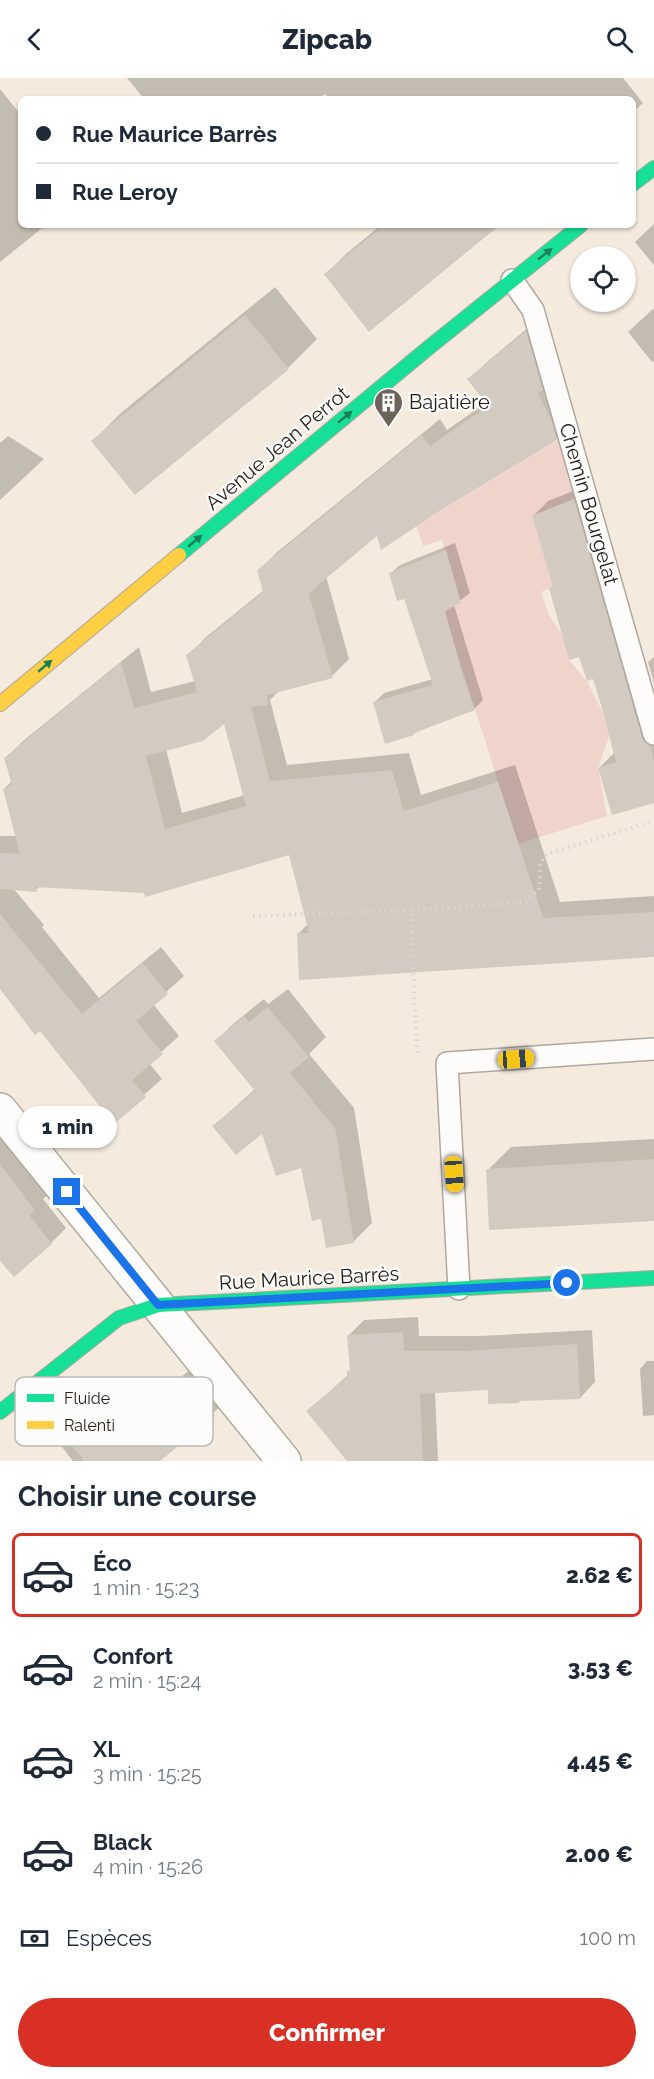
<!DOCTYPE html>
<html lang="fr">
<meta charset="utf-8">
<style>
body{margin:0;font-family:Raleway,sans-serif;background:#f6f6f7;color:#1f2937;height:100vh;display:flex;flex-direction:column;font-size:22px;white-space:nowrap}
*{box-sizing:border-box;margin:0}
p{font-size:20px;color:#747a83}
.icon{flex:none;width:33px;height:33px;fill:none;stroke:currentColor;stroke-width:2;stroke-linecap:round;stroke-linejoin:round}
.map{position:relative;height:1383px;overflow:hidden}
.panel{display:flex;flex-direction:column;background:#fff;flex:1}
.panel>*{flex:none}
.hud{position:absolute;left:18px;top:18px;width:618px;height:132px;border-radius:9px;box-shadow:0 2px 4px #0004;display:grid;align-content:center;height:132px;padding:0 18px;background:#fff}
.fabs{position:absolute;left:570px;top:168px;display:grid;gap:12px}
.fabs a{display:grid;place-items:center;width:66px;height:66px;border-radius:50%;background:#fff;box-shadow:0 2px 4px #0004;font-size:30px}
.end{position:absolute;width:27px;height:27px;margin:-14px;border:8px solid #1a73e8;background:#fff;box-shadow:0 0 0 3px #fff}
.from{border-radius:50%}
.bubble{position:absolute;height:42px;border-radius:21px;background:#fff;box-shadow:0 2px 4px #0004;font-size:20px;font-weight:800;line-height:42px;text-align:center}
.car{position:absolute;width:18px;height:36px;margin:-18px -9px;border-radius:8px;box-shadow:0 0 4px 2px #0007;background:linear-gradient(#f5c518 24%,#345 0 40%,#f5c518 0 76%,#345 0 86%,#f5c518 0)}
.hud b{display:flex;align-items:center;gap:21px;height:57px;font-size:22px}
.hud b+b{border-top:2px solid #e0e1e3}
.hud i{width:15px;height:15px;background:#1f2937}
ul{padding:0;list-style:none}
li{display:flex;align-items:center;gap:18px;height:84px;margin:0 12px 9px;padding:0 6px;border:3px solid transparent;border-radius:9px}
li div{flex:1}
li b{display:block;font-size:22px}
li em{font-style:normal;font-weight:800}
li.current{border-color:#d93025}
li>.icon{width:54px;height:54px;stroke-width:1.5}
h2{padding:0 18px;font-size:27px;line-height:72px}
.pay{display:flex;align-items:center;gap:15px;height:66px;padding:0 18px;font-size:22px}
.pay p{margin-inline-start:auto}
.button{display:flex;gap:12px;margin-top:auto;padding:12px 18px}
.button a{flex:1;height:69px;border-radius:36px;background:#d93025;color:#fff;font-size:24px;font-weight:800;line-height:69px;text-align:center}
header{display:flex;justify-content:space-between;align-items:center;height:78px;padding:0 18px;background:#fff;font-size:27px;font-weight:800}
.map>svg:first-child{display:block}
.green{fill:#f0d4cc}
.shadow{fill:#0003;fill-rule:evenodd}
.building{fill:#d3cac1;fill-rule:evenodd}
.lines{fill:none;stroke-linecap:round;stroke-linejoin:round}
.lane-casing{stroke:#afa89e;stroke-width:24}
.street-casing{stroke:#afa89e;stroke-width:36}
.fast-casing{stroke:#afa89e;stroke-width:16}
.slow-casing{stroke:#afa89e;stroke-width:16}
.path{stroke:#dad7d3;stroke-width:4;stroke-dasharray:1.5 4.5;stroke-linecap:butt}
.lane{stroke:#fdfcfa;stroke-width:21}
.street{stroke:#fdfcfa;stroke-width:33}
.fast{stroke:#16e098;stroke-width:14}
.slow{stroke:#ffcf43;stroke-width:14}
.oneway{fill:#1c7e56}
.route{stroke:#1a73e8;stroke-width:8}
.labels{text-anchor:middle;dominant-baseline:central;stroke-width:4.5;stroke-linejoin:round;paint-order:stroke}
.poi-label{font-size:20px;fill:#221c13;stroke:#fcfcfc;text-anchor:start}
.street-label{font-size:20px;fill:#221c13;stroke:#fcfcfc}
.key{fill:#fcfcfc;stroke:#bbb9b6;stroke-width:1.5}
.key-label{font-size:16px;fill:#221c13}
</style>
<header><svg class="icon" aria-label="back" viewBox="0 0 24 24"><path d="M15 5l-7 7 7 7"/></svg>Zipcab<svg class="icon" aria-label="search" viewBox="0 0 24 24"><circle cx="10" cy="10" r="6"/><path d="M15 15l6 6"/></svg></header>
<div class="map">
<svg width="654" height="1383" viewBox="0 0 654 1383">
<rect width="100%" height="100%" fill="#f4ebde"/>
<polygon class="green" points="561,360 578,419 532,438 553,509 541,514 549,537 563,558 569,582 587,603 604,637 610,655 598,690 607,738 518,766 444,534 461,525 442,462 423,468 416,448"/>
<g class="shadow">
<polygon points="127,0 623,0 643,25 633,34 633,21 329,21 325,16 318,21 144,21"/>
<polygon points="0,11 21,37 21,147 46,147 0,184"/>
<polygon points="654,146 654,187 635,164"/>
<polygon points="381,147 497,147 326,196 346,176"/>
<polygon points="275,209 317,261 288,290 93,363 122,334"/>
<polygon points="654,230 654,283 652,284 628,254"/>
<path d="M543,237L573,343L556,361L377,455L326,498L349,581L332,598L280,612L270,622L287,687L409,675L421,717L515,687L560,824L654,818V878L298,856L308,846L290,775L145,813L40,808L36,812L13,810L44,847L42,849L99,920L161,869L184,898L153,926L179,958L149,985L162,1001L114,1043L40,951L0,907V758H17L4,711L12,703L6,680L23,663L139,569L151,614L195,603L188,578L205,560L264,512L259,493L276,475L440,341L447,352L487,324L469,302L486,285ZM225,644L245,717L182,735L166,671Z"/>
<polygon points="8,358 44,381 0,422 0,365"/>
<polygon points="588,407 654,638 654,723 599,690 614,675 595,599 580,577 551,511 554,508 533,438 548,423"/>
<polygon points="455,465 470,515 454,527 483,622 474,631 418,652 414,656 375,624 384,615 433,601 405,519 390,496 400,487"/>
<polygon points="654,579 654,604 648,584"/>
<polygon points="288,911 326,959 309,976 354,1030 372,1145 353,1164 322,1140 302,1089 263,1054 214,1048 255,1011 216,963 234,945 264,921 268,926"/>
<polygon points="0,1043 49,1116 43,1121 66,1150 51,1165 0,1181"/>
<polygon points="654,1061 654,1142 488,1092 511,1069"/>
<polygon points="418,1239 419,1258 480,1258 592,1252 595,1304 580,1320 521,1321 519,1324 489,1310 435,1314 438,1383 349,1383 308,1333 348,1297 350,1291 349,1257 364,1242"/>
<polygon points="647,1283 654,1283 654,1337 643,1338 640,1291"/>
<polygon points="198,1285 228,1322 158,1383 73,1383 54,1359 69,1344 100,1319 123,1347"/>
</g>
<g class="building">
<polygon points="384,147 500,147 369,254 324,196"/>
<polygon points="245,237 289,291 135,417 91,363"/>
<path d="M526,253L543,312L538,316L551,341L557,362L435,436L381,472L377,458L323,503L309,516L333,600L267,617L268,627L251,629L270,703L392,692L404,733L498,704L543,840L654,834V879L299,902L297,855H309L289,777L145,819L144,815L35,809L37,814L0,811V775L20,776L3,711L12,707L4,680L121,584L134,630L197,614L186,577L263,514L257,492L422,357L430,368L488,328L467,301ZM224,646L246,728L165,751L146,678L203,663Z"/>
<polygon points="574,421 642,660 650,668 654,683 654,725 612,737 598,690 616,684 604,637 593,601 587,603 579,579 569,582 549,510 553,509 532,438"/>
<polygon points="446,472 461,525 445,533 461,591 475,632 414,655 414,657 385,666 373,624 433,607 404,521 397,523 389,495"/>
<polygon points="0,836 82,936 143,885 168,916 136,943 163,976 132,1002 146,1019 114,1046 40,953 35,957 0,911"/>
<polygon points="268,929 309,979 290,995 335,1050 354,1165 326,1170 321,1141 312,1143 301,1090 276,1098 262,1056 236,1077 212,1048 255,1013 214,963 244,938 249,944"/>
<polygon points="654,1081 654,1143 489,1152 486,1091"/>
<polygon points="0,1086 35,1132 29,1137 52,1166 14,1199 0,1183"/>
<polygon points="403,1254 404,1273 464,1273 577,1266 580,1321 519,1323 519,1325 488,1326 488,1312 420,1316 423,1383 347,1383 306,1333 347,1299 347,1293 350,1292 347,1257"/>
<polygon points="183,1298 215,1338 160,1383 81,1383 83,1381 60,1353 85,1333 107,1361"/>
</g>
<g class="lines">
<defs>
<g id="lane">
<polyline points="512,202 533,232 654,656"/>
<polyline points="459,1211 447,985 654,971"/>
</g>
<polyline id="street" points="0,1032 284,1383"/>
<g id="fast">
<polyline points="633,106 654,90"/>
<polyline points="179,477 427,271 581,147"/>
<polyline points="0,1334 119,1240 158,1227 654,1200"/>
</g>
<polyline id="slow" points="0,626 179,477"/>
</defs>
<use href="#lane" class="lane-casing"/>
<use href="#street" class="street-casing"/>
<use href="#fast" class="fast-casing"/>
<use href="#slow" class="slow-casing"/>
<g class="path">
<polyline points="253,838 411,832"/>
<polyline points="417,975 411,832 525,824 539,812 540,786 547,776 654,743"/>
</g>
<use href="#lane" class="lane"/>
<use href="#street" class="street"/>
<use href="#fast" class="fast"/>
<use href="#slow" class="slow"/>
</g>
<defs><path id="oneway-solid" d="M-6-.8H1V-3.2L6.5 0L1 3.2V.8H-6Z" transform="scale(1.5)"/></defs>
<g class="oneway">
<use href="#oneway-solid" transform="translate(545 176) rotate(-38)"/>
<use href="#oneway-solid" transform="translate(345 339) rotate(-39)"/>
<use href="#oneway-solid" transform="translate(195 463) rotate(-40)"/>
<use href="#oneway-solid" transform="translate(45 588) rotate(-40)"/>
</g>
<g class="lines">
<polyline class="route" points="67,1114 158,1227 567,1205"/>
</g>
<defs>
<symbol id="building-pin" viewBox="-11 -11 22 30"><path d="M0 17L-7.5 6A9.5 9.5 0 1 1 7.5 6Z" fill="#6c645a" stroke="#fcfcfc"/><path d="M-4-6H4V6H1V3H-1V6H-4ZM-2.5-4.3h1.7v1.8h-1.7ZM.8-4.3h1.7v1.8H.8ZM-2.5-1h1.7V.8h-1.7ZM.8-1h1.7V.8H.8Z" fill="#fff"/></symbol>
</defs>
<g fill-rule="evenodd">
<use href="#building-pin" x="372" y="308" width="33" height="45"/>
</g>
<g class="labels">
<g class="poi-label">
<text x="409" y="324">Bajatière</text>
</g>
<g class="street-label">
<text transform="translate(277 370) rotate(-40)">Avenue Jean Perrot</text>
<text transform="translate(589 426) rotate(74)">Chemin Bourgelat</text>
<text transform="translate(309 1200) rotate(-3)">Rue Maurice Barrès</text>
</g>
</g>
<rect x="15" y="1299" width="198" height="69" rx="9" class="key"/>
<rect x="27" y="1316" width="27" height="8" fill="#16e098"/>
<rect x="27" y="1343" width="27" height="8" fill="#ffcf43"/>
<g class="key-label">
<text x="64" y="1326">Fluide</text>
<text x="64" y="1353">Ralenti</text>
</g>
</svg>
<div class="fabs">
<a><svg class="icon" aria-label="locate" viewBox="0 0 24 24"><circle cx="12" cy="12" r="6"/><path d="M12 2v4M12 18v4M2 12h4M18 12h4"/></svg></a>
</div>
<i class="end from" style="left:567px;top:1205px"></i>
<i class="end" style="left:67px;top:1114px"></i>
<div class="bubble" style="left:18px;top:1028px;width:99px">1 min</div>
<i class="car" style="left:516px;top:981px;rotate:86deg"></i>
<i class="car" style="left:454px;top:1096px;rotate:176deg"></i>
<div class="hud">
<b><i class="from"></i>Rue Maurice Barrès</b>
<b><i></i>Rue Leroy</b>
</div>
</div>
<section class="panel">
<h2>Choisir une course</h2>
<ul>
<li class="current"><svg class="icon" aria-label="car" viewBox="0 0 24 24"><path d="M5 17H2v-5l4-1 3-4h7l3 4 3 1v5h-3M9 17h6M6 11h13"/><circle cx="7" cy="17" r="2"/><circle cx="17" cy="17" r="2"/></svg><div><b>Éco</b><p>1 min · 15:23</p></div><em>2.62 €</em></li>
<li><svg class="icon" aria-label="car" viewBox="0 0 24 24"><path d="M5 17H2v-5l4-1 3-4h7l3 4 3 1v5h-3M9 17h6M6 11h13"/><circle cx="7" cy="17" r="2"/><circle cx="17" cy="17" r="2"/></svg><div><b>Confort</b><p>2 min · 15:24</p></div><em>3.53 €</em></li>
<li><svg class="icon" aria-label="car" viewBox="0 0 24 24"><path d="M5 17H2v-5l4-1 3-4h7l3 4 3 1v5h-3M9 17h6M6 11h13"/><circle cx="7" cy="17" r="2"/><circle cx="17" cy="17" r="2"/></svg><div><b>XL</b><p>3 min · 15:25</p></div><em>4.45 €</em></li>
<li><svg class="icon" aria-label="car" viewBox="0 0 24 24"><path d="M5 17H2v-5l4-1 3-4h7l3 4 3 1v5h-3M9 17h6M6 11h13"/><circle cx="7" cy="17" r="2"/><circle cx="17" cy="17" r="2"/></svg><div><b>Black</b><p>4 min · 15:26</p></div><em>2.00 €</em></li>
</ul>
<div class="pay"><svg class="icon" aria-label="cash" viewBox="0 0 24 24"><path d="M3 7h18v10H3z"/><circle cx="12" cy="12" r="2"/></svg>Espèces<p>100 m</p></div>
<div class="button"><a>Confirmer</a></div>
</section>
